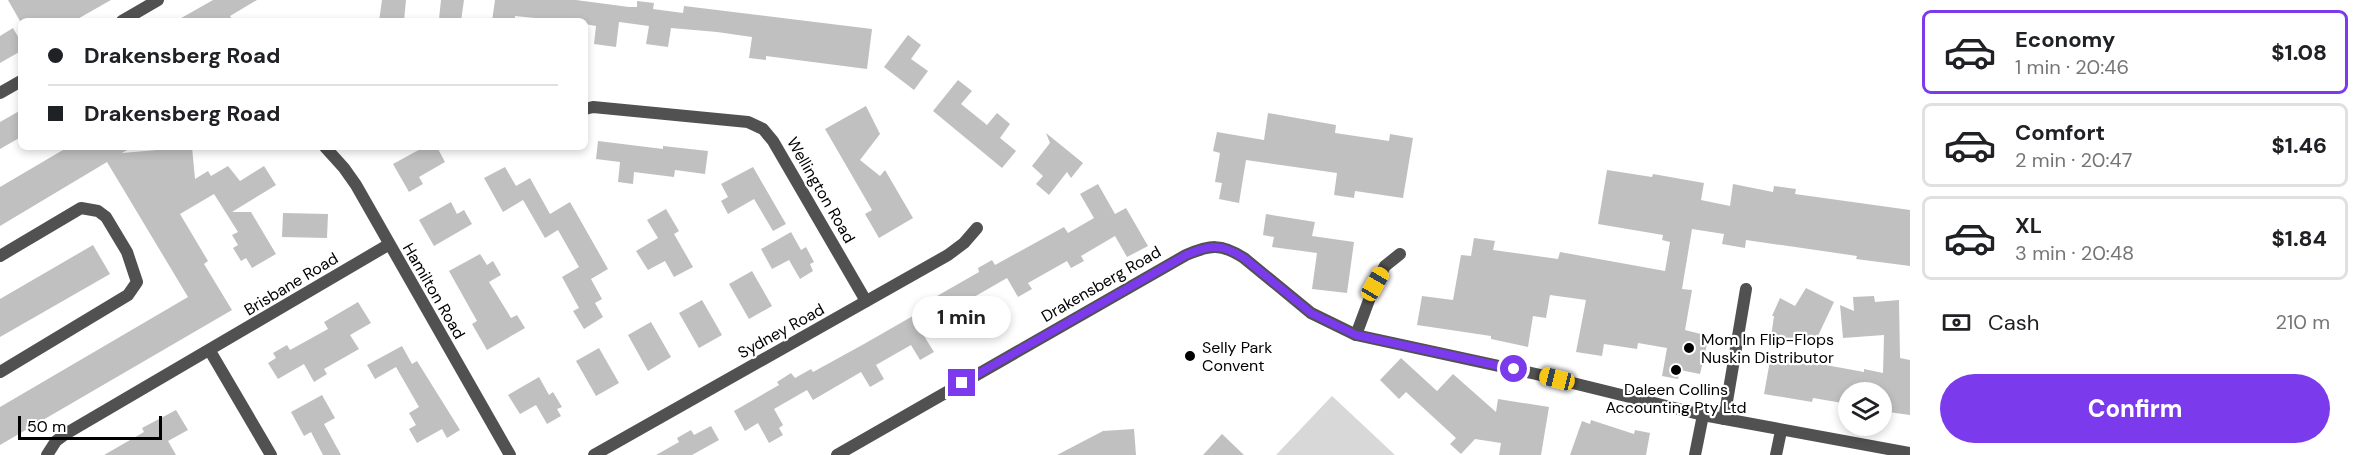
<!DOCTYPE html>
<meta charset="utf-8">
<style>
body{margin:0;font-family:"DM Sans",sans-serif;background:#f6f6f6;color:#202124;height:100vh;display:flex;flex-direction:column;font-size:22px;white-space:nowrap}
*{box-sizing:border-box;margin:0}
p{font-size:20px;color:#757577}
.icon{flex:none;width:33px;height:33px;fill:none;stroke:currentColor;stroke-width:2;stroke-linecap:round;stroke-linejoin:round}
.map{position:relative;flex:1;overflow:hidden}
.drawer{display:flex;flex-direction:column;background:#fff;width:450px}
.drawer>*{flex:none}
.top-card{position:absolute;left:18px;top:18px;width:570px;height:132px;border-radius:9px;box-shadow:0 3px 9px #0003;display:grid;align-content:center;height:132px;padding:0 30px;background:#fff}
.fabs{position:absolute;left:1838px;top:382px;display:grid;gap:12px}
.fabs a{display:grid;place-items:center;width:54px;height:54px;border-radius:50%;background:#fff;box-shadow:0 3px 9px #0003;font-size:30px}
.scale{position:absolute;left:18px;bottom:15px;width:144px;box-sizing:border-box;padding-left:6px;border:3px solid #000;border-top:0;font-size:16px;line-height:21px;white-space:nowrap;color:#000;-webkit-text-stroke:4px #fff;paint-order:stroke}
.end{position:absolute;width:27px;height:27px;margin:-14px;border:8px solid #7c3aed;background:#fff;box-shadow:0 0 0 3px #fff}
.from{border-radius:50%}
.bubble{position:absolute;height:42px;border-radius:21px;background:#fff;box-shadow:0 3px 9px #0003;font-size:20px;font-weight:800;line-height:42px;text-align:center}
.car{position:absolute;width:18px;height:36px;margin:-18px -9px;border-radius:8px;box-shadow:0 0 4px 2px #0007;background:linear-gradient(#f5c518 24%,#345 0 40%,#f5c518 0 76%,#345 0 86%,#f5c518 0)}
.top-card b{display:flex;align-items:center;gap:21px;height:57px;font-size:22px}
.top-card b+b{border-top:2px solid #e0e0e0}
.top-card i{width:15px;height:15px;background:#202124}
ul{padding:10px 0 0;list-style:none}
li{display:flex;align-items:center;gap:18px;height:84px;margin:0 12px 9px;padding:0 18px;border:3px solid #e0e0e0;border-radius:9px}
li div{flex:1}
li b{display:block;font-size:22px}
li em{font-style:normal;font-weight:800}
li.selected{border-color:#7c3aed}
li>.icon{width:54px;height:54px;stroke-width:1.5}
.pay{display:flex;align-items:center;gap:15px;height:66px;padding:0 30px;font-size:22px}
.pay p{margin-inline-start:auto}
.button{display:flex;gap:12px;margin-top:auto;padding:12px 30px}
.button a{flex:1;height:69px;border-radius:36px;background:#7c3aed;color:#fff;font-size:24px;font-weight:800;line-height:69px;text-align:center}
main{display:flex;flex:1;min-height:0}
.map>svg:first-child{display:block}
.green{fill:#d8d8d8}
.building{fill:#c0c0c0}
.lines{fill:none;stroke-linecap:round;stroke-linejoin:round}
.minor{stroke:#515151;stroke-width:12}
.route{stroke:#7c3aed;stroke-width:8}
.poi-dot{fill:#000;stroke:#fff;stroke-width:2}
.labels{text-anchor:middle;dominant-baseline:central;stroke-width:4.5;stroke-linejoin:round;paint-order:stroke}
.street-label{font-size:16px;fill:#000;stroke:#fff}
.poi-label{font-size:16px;fill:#000;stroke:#fff;text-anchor:start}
</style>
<main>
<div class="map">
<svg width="1910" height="455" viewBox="0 0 1910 455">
<rect width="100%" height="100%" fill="#fff"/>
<polygon class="green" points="1332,396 1395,455 1276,455"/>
<g class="building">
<polygon points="8,0 111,0 74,21 20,21"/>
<polygon points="213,0 257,0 230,16 233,21 176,21"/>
<polygon points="382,0 406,0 404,21 379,21"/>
<polygon points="441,0 464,0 461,21 439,19"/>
<polygon points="495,0 576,0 629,7 637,7 637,1 654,3 653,9 683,13 684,6 872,29 867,69 766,56 766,60 749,58 752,37 717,32 671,28 668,47 646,44 649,26 619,22 616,47 594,44 596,26 585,24 585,21 545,21 545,19 515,16 515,21 492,21"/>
<polygon points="13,28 21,42 21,51 0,63 0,36"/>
<polygon points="908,35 921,45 911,59 928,71 914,90 884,67"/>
<polygon points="958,80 972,91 961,104 987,125 997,113 1010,124 1000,138 1016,151 1002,168 933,111"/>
<polygon points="866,106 880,134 860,160 880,176 885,170 913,218 879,238 865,214 872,210 825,129"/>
<polygon points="21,110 21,137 0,149 0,122"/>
<polygon points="1268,113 1336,125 1335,133 1389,141 1390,134 1413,138 1403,198 1355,191 1354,198 1334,195 1337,173 1246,160 1239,203 1219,199 1222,183 1215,182 1220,153 1213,151 1217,132 1264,140"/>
<polygon points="1046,133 1083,163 1071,178 1067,172 1049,195 1036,184 1043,176 1032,166 1050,143"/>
<polygon points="598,141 663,149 663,146 708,151 705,174 675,170 674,177 634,172 633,184 618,182 620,162 596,159"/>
<polygon points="68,147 132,147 122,153 192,147 195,179 208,171 211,176 228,166 240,181 264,166 276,185 232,212 251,212 276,254 252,268 246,258 241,261 233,248 238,245 232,235 238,232 214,194 180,214 208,261 204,264 232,310 0,445 0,407 188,297 107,162 0,226 0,187"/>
<polygon points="424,147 437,147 445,162 419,177 423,184 409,192 393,164"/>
<polygon points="505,167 516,186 530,178 550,214 570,202 608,269 591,279 602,299 595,303 603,317 584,329 573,311 579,308 562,277 579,267 558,230 545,238 523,200 503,212 484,178"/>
<polygon points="753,167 786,224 773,231 754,199 728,214 721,201 728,197 721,184"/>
<polygon points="1607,170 1652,177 1653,174 1704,183 1701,200 1730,206 1733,184 1773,192 1774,186 1796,189 1795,194 1910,210 1910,266 1856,259 1857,256 1746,240 1745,248 1722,244 1724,234 1692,229 1682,289 1692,290 1685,330 1709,336 1700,374 1680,370 1678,379 1662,376 1667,348 1638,343 1637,349 1604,344 1602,356 1576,352 1586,300 1550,295 1546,318 1533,316 1528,347 1491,339 1491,336 1417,325 1422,296 1453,300 1461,255 1471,256 1474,238 1495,241 1493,250 1558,259 1560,252 1665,271 1670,242 1662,240 1663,235 1598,224"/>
<polygon points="1098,184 1115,214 1126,208 1148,246 1127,257 1115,236 1081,256 1084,261 1071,268 1067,261 1028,283 1032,289 1018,297 1007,278 974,297 983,312 979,315 982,322 968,330 957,311 921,331 934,352 920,360 911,345 876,365 884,379 870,387 861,372 813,400 807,390 774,409 783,425 779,428 783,435 769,443 758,423 745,431 734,411 779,385 777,382 791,373 795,378 811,369 813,372 864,344 932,305 930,300 979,272 978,268 992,260 995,265 1064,227 1068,233 1094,218 1080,194"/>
<polygon points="451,202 457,214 464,210 472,224 434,246 419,220"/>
<polygon points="666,209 679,231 674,234 693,267 674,277 665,261 648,270 636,251 658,238 647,220"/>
<polygon points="283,213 328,214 327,238 282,237"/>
<polygon points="1266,214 1315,222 1312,236 1354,242 1347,293 1312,289 1317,253 1272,247 1274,237 1263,235"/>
<polygon points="791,232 801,250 806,247 814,262 810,264 813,271 800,279 789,260 772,269 761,249"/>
<polygon points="93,245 110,274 0,337 0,299"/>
<polygon points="480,254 487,265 493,261 501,275 489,282 511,318 517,315 525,328 487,350 472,324 477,321 449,271"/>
<polygon points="752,271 772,306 749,319 729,284"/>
<polygon points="1806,288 1834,302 1816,340 1770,344 1774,316 1772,316 1780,298 1795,306"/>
<polygon points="1874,296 1875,302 1899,300 1900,358 1910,360 1910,415 1881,411 1881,393 1848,393 1848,404 1813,398 1812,402 1764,394 1771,355 1864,372 1864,369 1883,373 1884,335 1843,338 1840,305 1854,311 1853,297"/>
<polygon points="702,300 722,335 699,348 679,313"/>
<polygon points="358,302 371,323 350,335 359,349 324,369 327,374 314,382 304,364 278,379 268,363 276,358 273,353 287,345 290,350 328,329 324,322"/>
<polygon points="651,322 671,357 648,371 628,335"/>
<polygon points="402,346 412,364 417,361 460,430 447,438 442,429 417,443 409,429 416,425 409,413 419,407 396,367 375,379 367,365"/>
<polygon points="599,348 619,383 596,396 576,361"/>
<polygon points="1401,358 1437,391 1453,374 1496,412 1498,399 1549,407 1541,455 1499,455 1501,443 1475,439 1461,454 1450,444 1456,438 1406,392 1399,399 1380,380"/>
<polygon points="539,377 549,395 553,392 562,407 557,409 561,416 547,424 536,405 520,414 508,395"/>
<polygon points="322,395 335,418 324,424 341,455 323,455 311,432 304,436 291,412"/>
<polygon points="176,410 188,430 168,441 176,455 104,455 144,432 142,428"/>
<polygon points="1591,420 1634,434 1635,430 1650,433 1646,455 1570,455 1582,421 1590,424"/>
<polygon points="711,426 719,440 692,455 656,455 679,442 677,438 691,430 694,435"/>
<polygon points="1134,429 1136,455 1057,455 1103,431"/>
<polygon points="1222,434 1244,455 1203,455"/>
</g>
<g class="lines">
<g class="minor">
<polyline points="122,21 158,0"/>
<polyline points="0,93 21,81"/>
<polyline points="585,109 593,107 748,122 763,129 773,141 866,301"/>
<polyline points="325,147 344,168 356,185 510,455"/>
<polyline points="0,256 81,208 98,211 106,217 127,252 137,282 128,295 0,372"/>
<polyline points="1356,335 1375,284 1385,266 1400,254"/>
<polyline points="210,351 271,455"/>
<polyline points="1724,419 1746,289"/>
<polyline points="47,455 56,441 67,433 388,245"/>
<polyline points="594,455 948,255 964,243 977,228"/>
<path d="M837,455L1186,255C1210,245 1221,243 1244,258L1311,313L1356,335L1536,374L1703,415L1910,453"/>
<polyline points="1695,455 1703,415"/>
<polyline points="1776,455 1781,431"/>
</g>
</g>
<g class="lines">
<path class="route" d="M962,383L1186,255C1210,245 1221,243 1244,258L1311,313L1356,335L1514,369"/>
</g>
<g class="poi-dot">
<circle cx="1689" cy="348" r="6"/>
<circle cx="1190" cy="356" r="6"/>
<circle cx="1676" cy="370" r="6"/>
</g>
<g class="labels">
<g class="street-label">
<text transform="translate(821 190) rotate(60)">Wellington Road</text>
<text transform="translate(291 284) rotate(-31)">Brisbane Road</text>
<text transform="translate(1101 284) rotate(-30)">Drakensberg Road</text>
<text transform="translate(434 291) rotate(60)">Hamilton Road</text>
<text transform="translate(781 331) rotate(-29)">Sydney Road</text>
</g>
<g class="poi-label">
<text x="1701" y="339">Mom In Flip-Flops<tspan x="1701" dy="18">Nuskin Distributor</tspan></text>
<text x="1202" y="347">Selly Park<tspan x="1202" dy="18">Convent</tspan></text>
<text x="1676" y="389" text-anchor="middle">Daleen Collins<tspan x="1676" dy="18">Accounting Pty Ltd</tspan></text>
</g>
</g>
</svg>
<div class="fabs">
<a><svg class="icon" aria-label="layers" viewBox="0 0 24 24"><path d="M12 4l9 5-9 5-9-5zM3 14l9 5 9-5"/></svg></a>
</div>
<div class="scale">50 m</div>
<i class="end from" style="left:1514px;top:369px"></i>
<i class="end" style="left:962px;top:383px"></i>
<div class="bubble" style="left:912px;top:296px;width:99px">1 min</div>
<i class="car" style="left:1375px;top:284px;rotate:30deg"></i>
<i class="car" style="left:1557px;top:379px;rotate:284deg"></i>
<div class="top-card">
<b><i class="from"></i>Drakensberg Road</b>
<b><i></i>Drakensberg Road</b>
</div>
</div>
<section class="drawer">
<ul>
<li class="selected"><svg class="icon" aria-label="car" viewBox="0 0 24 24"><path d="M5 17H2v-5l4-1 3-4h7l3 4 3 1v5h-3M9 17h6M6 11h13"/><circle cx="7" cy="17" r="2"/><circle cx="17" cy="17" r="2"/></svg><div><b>Economy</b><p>1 min · 20:46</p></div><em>$1.08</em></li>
<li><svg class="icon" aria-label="car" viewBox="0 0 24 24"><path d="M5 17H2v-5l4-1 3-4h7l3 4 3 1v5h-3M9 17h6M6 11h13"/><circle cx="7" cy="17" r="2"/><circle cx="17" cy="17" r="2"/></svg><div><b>Comfort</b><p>2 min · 20:47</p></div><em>$1.46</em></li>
<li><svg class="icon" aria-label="car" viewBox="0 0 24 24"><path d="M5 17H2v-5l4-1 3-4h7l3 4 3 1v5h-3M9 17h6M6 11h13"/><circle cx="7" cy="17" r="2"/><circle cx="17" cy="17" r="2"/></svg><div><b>XL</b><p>3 min · 20:48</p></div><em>$1.84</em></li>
</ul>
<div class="pay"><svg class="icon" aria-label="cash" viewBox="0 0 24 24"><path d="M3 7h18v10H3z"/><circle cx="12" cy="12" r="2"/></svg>Cash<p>210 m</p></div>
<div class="button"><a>Confirm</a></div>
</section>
</main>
